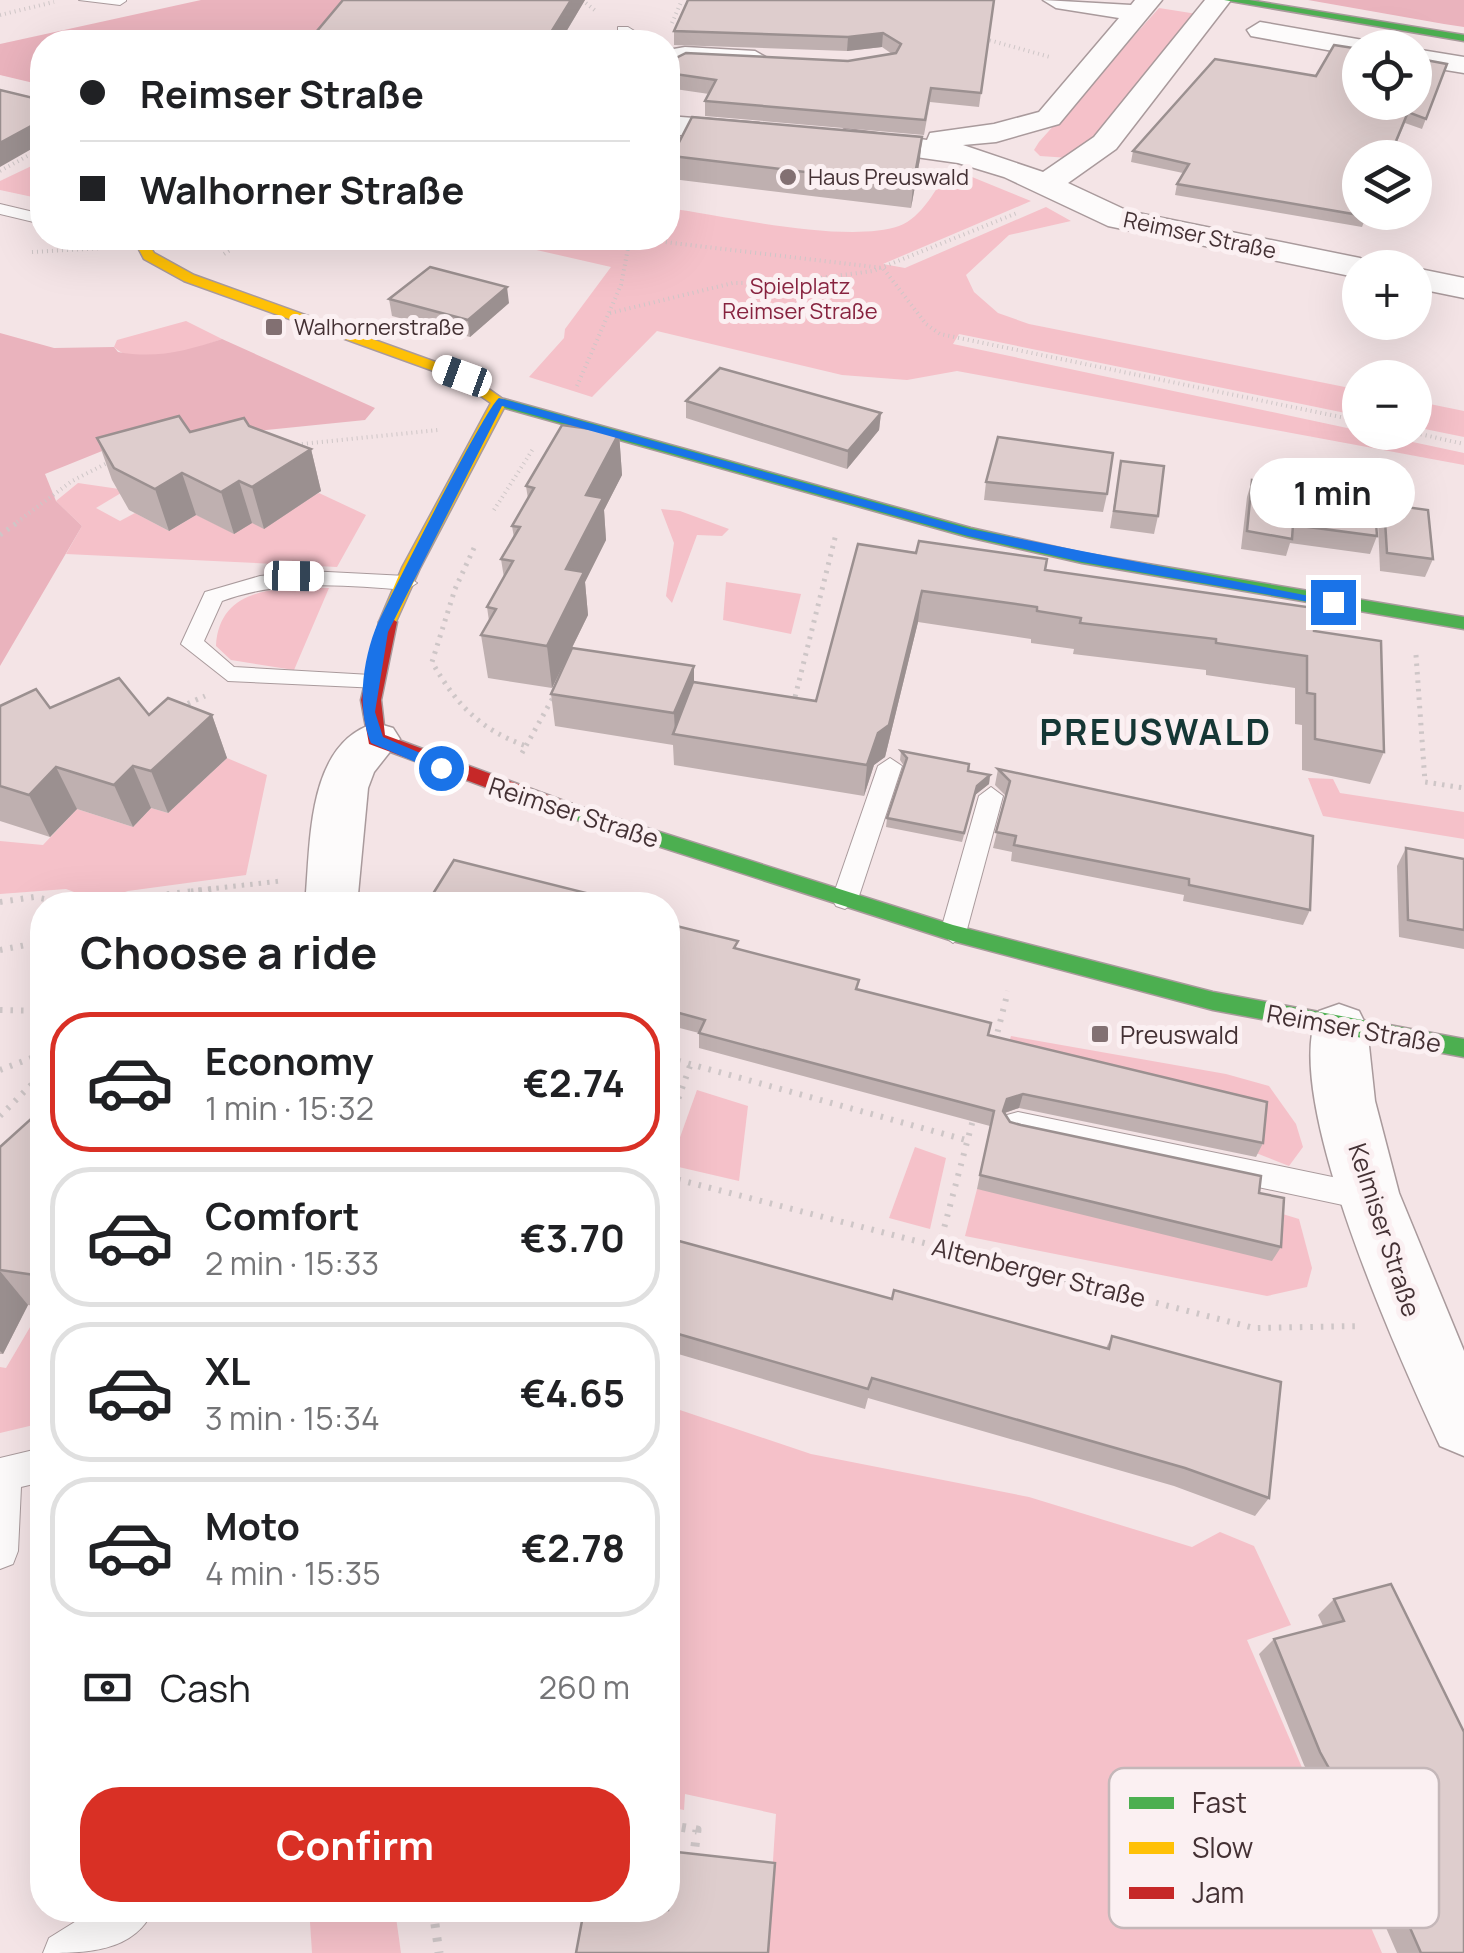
<!DOCTYPE html>
<meta charset="utf-8">
<style>
body{margin:0;font-family:Manrope,sans-serif;background:#f6f6f6;color:#202124;height:100vh;display:flex;flex-direction:column;font-size:38px;white-space:nowrap}
*{box-sizing:border-box;margin:0}
p{font-size:32px;color:#757577}
.icon{flex:none;width:55px;height:55px;fill:none;stroke:currentColor;stroke-width:2;stroke-linecap:round;stroke-linejoin:round}
.map{position:relative;flex:1;overflow:hidden}
.sheet{position:absolute;left:30px;top:892px;width:650px;height:1030px;display:flex;flex-direction:column;background:#fff;border-radius:40px;box-shadow:0 10px 40px #0002}
.sheet>*{flex:none}
.banner{position:absolute;left:30px;top:30px;width:650px;height:220px;border-radius:40px;box-shadow:0 10px 40px #0002;display:grid;align-content:center;height:220px;padding:0 50px;background:#fff}
.fabs{position:absolute;left:1342px;top:30px;display:grid;gap:20px}
.fabs a{display:grid;place-items:center;width:90px;height:90px;border-radius:50%;background:#fff;box-shadow:0 10px 40px #0002;font-size:50px}
.end{position:absolute;width:45px;height:45px;margin:-22px;border:12px solid #1a73e8;background:#fff;box-shadow:0 0 0 5px #fff}
.from{border-radius:50%}
.bubble{position:absolute;height:70px;border-radius:35px;background:#fff;box-shadow:0 10px 40px #0002;font-size:32px;font-weight:700;line-height:70px;text-align:center}
.car{position:absolute;width:30px;height:60px;margin:-30px -15px;border-radius:12px;box-shadow:0 0 8px 2px #0007;background:linear-gradient(#fff 24%,#345 0 40%,#fff 0 76%,#345 0 86%,#fff 0)}
.banner b{display:flex;align-items:center;gap:35px;height:95px;font-size:38px}
.banner b+b{border-top:2px solid #e0e0e0}
.banner i{width:25px;height:25px;background:#202124}
ul{padding:0;list-style:none}
li{display:flex;align-items:center;gap:30px;height:140px;margin:0 20px 15px;padding:0 30px;border:5px solid #e0e0e0;border-radius:40px}
li div{flex:1}
li b{display:block;font-size:38px}
li em{font-style:normal;font-weight:700}
li.active{border-color:#d93025}
li>.icon{width:90px;height:90px;stroke-width:1.5}
h2{padding:0 50px;font-size:45px;line-height:120px}
.pay{display:flex;align-items:center;gap:25px;height:110px;padding:0 50px;font-size:38px}
.pay p{margin-inline-start:auto}
.action{display:flex;gap:20px;margin-top:auto;padding:20px 50px}
.action a{flex:1;height:115px;border-radius:40px;background:#d93025;color:#fff;font-size:40px;font-weight:700;line-height:115px;text-align:center}
.map>svg:first-child{display:block}
.green{fill:#f5c1c9}
.forest{fill:#eab3bd}
.lines{fill:none;stroke-linecap:round;stroke-linejoin:round}
.lane-casing{stroke:#a99a9c;stroke-width:2}
.street-casing{stroke:#a99a9c;stroke-width:3}
.fast-casing{stroke:#a99a9c;stroke-width:3}
.slow-casing{stroke:#a99a9c;stroke-width:3}
.jam-casing{stroke:#a99a9c;stroke-width:3}
.path-far3{stroke:#cec6c7;stroke-width:4;stroke-dasharray:1 4;stroke-linecap:butt}
.path-far2{stroke:#cec6c7;stroke-width:5;stroke-dasharray:2.5 6;stroke-linecap:butt}
.path-far1{stroke:#cec6c7;stroke-width:6;stroke-dasharray:2.5 8;stroke-linecap:butt}
.path{stroke:#cec6c7;stroke-width:9;stroke-dasharray:4 10;stroke-linecap:butt}
.lane{fill:#fdfbfb;fill-rule:evenodd}
.street{fill:#fdfbfb;fill-rule:evenodd}
.fast{fill:#4caf50;fill-rule:evenodd}
.slow{fill:#ffc107;fill-rule:evenodd}
.jam{fill:#c62828;fill-rule:evenodd}
.wall{fill:#bfb0b0}
.shaded-wall{fill:#9b9090}
.building{fill:#decdcd;stroke:#9b9090;stroke-width:2.5}
.route{fill:#1a73e8}
.poi-dot{fill:#827072;stroke:#fbf0f2;stroke-width:4}
.labels{text-anchor:middle;dominant-baseline:central;stroke-width:10;stroke-linejoin:round;paint-order:stroke}
.far-poi-label{font-size:22px;fill:#443134;stroke:#fbf0f2;text-anchor:start}
.far-street-label{font-size:22px;fill:#443134;stroke:#fbf0f2}
.far-park-label{font-size:22px;fill:#87233f;stroke:#fbf0f2}
.street-label{font-size:25px;fill:#443134;stroke:#fbf0f2}
.poi-label{font-size:25px;fill:#443134;stroke:#fbf0f2;text-anchor:start}
.district-label{font-size:35px;font-weight:bold;letter-spacing:2.5px;fill:#153735;stroke:#fbf0f2}
.key{fill:#fbf0f2;stroke:#c4b7b9;stroke-width:2.5}
.key-label{font-size:28px;fill:#443134}
</style>
<div class="map">
<svg width="1464" height="1953" viewBox="0 0 1464 1953">
<rect width="100%" height="100%" fill="#f4e4e6"/>
<g class="green">
<polygon points="1159,8 1197,14 1093,141 1069,158 1040,156 1034,150 1039,142"/>
<polygon points="42,161 42,199 0,190 0,181"/>
<path d="M950,168L1031,201L883,264L905,268L1046,207L1071,221L1009,235L966,275L974,292L998,313L1029,324L1360,390V416L959,334L953,344L1464,453V465L957,371L907,380L842,375L657,331L592,397L529,377L564,338L565,329L611,267L484,238H668V208C726,216 847,244 899,226C922,218 937,187 950,168Z"/>
<path d="M186,321L222,339C194,349 139,371 114,347L117,340Z"/>
<polygon points="1415,401 1464,411 1464,437 1415,427"/>
<polygon points="78,483 126,490 96,508 120,521 135,513 169,531 196,515 252,523 319,493 366,515 337,567 66,554 82,526 56,501"/>
<polygon points="661,509 680,511 729,529 722,536 697,535 672,603 666,596 674,543"/>
<polygon points="726,582 801,594 791,634 723,620"/>
<path d="M329,588L294,670L231,660L216,646C219,585 282,587 329,588Z"/>
<polygon points="227,758 267,775 246,875 128,891 98,901 66,889 0,894 0,841 43,845 77,809 133,827 151,808 168,813"/>
<polygon points="1308,778 1333,779 1340,793 1464,812 1464,839 1323,816"/>
<polygon points="1011,1036 1226,1074 1269,1086 1296,1124 1303,1147 1289,1166 1005,1055"/>
<polygon points="697,1090 748,1106 739,1181 670,1165"/>
<polygon points="915,1147 946,1158 930,1229 889,1218"/>
<polygon points="977,1189 1276,1212 1299,1219 1312,1268 1307,1287 1267,1296 965,1236"/>
<polygon points="36,1317 42,1318 42,1423 0,1433 0,1367 6,1368"/>
<polygon points="668,1406 811,1454 1029,1497 1192,1547 1220,1532 1254,1546 1291,1625 1247,1640 1382,1953 767,1953 776,1814 685,1794 684,1810 668,1807"/>
<polygon points="349,1910 395,1910 401,1953 312,1953 310,1922"/>
</g>
<g class="forest">
<polygon points="201,0 352,0 316,42 42,42 42,85 0,75 0,44"/>
<polygon points="1308,0 1464,0 1464,27 1444,24"/>
<path d="M0,333L54,348L114,347L118,352C156,359 186,351 222,339L375,408L365,420L117,445L45,474L56,501L82,526L0,666Z"/>
</g>
<g class="lines">
<defs>
<g id="lane">
<polygon points="79,0 126,0 126,1 120,5"/>
<polygon points="618,27 628,27 652,42 636,42 618,33"/>
<polygon points="0,204 42,214 42,224 0,214"/>
<path d="M308,571L406,576L417,583L406,590C343,585 282,579 222,601L204,641L234,667L371,675L383,683L379,688L228,681L181,644L205,592L260,576Z"/>
<polygon points="890,758 902,766 858,899 845,909 836,906 832,899 878,766"/>
<polygon points="991,787 1003,796 966,933 953,943 940,933 979,796"/>
<polygon points="1018,1112 1371,1185 1382,1189 1386,1198 1382,1207 1371,1211 1018,1136 1007,1133 1003,1124 1007,1115"/>
<polygon points="42,1448 42,1482 21,1487 18,1551 13,1564 0,1569 0,1458"/>
<path d="M94,1910H153C134,1953 84,1953 43,1953L49,1938Z"/>
</g>
<g id="street">
<polygon points="1043,0 1131,5 1135,0 1162,0 1059,124 996,142 963,145 1043,172 1094,137 1205,0 1231,0 1116,149 1068,183 1128,211 1360,258 1377,268 1360,268 1360,278 1108,226 1004,177 958,163 845,147 830,138 845,129 927,140 930,133 994,124 1039,112 1119,18 1056,8"/>
<polygon points="1260,22 1363,40 1376,48 1360,48 1360,56 1251,36 1247,30"/>
<polygon points="685,47 755,51 769,59 755,67 685,63 668,73 668,50"/>
<polygon points="1415,49 1464,57 1464,73 1415,65"/>
<polygon points="668,116 759,123 774,132 759,141 668,134"/>
<polygon points="1415,268 1464,278 1464,298 1415,288"/>
<path d="M376,723L393,728L400,739L374,772L368,788L357,905H305C311,846 305,743 376,723Z"/>
<path d="M1339,1004L1359,1011L1367,1027L1375,1101L1399,1193L1464,1351V1456L1440,1446C1402,1364 1277,1091 1319,1011Z"/>
</g>
<g id="fast">
<polygon points="1224,0 1249,0 1464,35 1464,41"/>
<polygon points="494,399 504,399 971,528 1082,553 1464,617 1464,629 1082,563 968,537 494,405"/>
<polygon points="565,802 953,925 1213,992 1464,1039 1464,1057 1213,1010 953,941 558,814 555,809 558,804"/>
</g>
<polygon id="slow" points="133,238 145,238 154,253 194,275 466,373 507,402 420,568 394,626 382,626 379,622 402,568 491,403 456,379 184,281 144,259"/>
<polygon id="jam" points="388,616 397,622 381,700 385,735 572,804 575,809 572,814 558,814 369,744 361,700 379,622"/>
</defs>
<use href="#lane" class="lane-casing"/>
<use href="#street" class="street-casing"/>
<use href="#fast" class="fast-casing"/>
<use href="#slow" class="slow-casing"/>
<use href="#jam" class="jam-casing"/>
<g class="path-far3">
<polyline points="582,0 597,12"/>
<polyline points="0,15 54,2"/>
<polyline points="672,23 682,0"/>
<polyline points="985,39 1050,57"/>
<polyline points="555,41 597,35"/>
<polyline points="0,171 42,148"/>
<polyline points="631,238 883,268 926,324 940,334 1360,421"/>
<polyline points="32,252 104,248"/>
<polyline points="224,254 248,238"/>
<polyline points="610,313 733,283 782,283 873,271 1017,213"/>
<polyline points="577,386 621,285 630,238"/>
<polyline points="1411,432 1464,444"/>
<polyline points="292,445 438,430"/>
<polyline points="494,510 533,449"/>
<polyline points="17,522 72,481 111,461"/>
</g>
<g class="path-far2">
<polyline points="0,535 21,520"/>
<path d="M474,548L455,589L432,662C456,704 479,729 526,746"/>
<polyline points="1416,655 1425,782 1464,788"/>
<polyline points="793,705 836,534"/>
<polyline points="180,707 205,696"/>
<polyline points="522,753 555,694"/>
<polyline points="191,891 281,881"/>
</g>
<g class="path-far1">
<polyline points="0,902 34,897 77,905"/>
<polyline points="116,905 134,898 212,889"/>
<polyline points="0,950 42,942"/>
<polyline points="0,1010 42,1011"/>
<polyline points="995,1042 1008,991"/>
<polyline points="668,1058 966,1140"/>
<polyline points="0,1070 42,1054"/>
<polyline points="0,1116 42,1074"/>
<polyline points="668,1128 691,1063"/>
<polyline points="668,1177 1254,1328 1362,1326"/>
<polyline points="939,1247 974,1116"/>
</g>
<g class="path">
<polyline points="668,1825 697,1830 693,1862"/>
<polyline points="433,1910 439,1953"/>
</g>
<use href="#lane" class="lane"/>
<use href="#street" class="street"/>
<use href="#fast" class="fast"/>
<use href="#slow" class="slow"/>
<use href="#jam" class="jam"/>
</g>
<g class="wall">
<polygon points="343,0 585,0 560,42 313,42 312,37"/>
<polygon points="994,0 979,107 930,102 924,135 705,116 705,101 709,94 668,88 668,62 848,61 892,54 882,47 847,51 674,45 674,31"/>
<polygon points="1447,64 1422,129 1405,123 1390,158 1360,158 1368,212 1362,227 1175,195 1177,184 1183,173 1131,162 1133,151 1316,76"/>
<polygon points="672,156 920,159 911,208 672,179"/>
<polygon points="389,299 509,303 470,337 392,316"/>
<polygon points="686,401 881,413 879,430 847,469 686,418"/>
<polygon points="249,426 311,449 321,491 264,529 252,523 234,534 196,515 169,531 129,510 112,480 97,438 190,432"/>
<polygon points="619,433 622,475 604,510 606,540 585,582 588,615 572,648 694,682 816,701 858,544 1045,570 1314,631 1384,752 1370,784 1302,770 1302,725 1295,724 1295,688 1206,675 1206,670 1073,654 1074,649 1031,643 1031,639 918,622 885,757 874,765 864,796 674,765 673,745 555,726 551,694 568,656 552,688 488,678 481,635 489,621 487,607 504,578 501,559 514,538 512,526 528,499 526,486"/>
<polygon points="1121,461 1158,516 1154,534 1110,528"/>
<polygon points="1252,480 1377,536 1370,554 1290,543 1286,556 1241,549 1247,497"/>
<polygon points="986,482 1107,494 1103,512 984,500"/>
<polygon points="1384,504 1433,559 1425,577 1380,571 1378,522"/>
<polygon points="0,706 149,715 212,715 227,758 168,813 151,808 133,827 77,809 50,837 0,821"/>
<polygon points="901,751 968,771 990,775 989,784 975,795 962,842 886,827 887,818 904,766 900,760"/>
<polygon points="998,769 1310,910 1303,925 1183,901 1184,895 1011,861 1012,852 993,848 1006,796 995,785"/>
<polygon points="1406,848 1464,859 1464,949 1399,937 1397,866"/>
<polygon points="668,924 989,1036 1263,1143 1256,1157 1019,1108 1005,1113 1010,1122 1259,1193 1281,1247 1272,1261 977,1189 990,1126 699,1048 699,1033 668,1025"/>
<polygon points="42,1125 42,1307 28,1305 3,1354 0,1354 0,1147"/>
<polygon points="668,1238 892,1299 1106,1348 1112,1336 1269,1498 1255,1516 1174,1486 868,1398 865,1409 668,1351"/>
<polygon points="1391,1584 1464,1953 1397,1953 1363,1875 1304,1765 1259,1654 1274,1639 1323,1626 1318,1615 1334,1599"/>
</g>
<g class="shaded-wall">
<polygon points="571,0 585,0 560,42 545,42"/>
<polygon points="883,33 882,47 847,51 848,37"/>
<polygon points="42,120 42,143 0,167 0,143"/>
<polygon points="922,137 920,159 911,208 913,185"/>
<polygon points="507,287 509,303 470,337 468,320"/>
<polygon points="881,413 879,430 847,469 848,451"/>
<polygon points="619,433 622,475 604,510 606,540 585,582 588,615 552,688 547,646 566,569 586,495"/>
<polygon points="311,449 321,491 264,529 252,487"/>
<polygon points="182,473 196,515 169,531 155,489"/>
<polygon points="239,481 252,523 234,534 221,492"/>
<polygon points="922,591 918,622 885,757 874,765 864,796 867,765"/>
<polygon points="694,666 694,699 675,734 674,713"/>
<polygon points="212,715 227,758 168,813 151,771"/>
<polygon points="133,766 151,808 133,827 114,785"/>
<polygon points="56,767 77,809 50,837 29,795"/>
<polygon points="990,775 989,784 975,795 962,842 977,786"/>
<polygon points="1023,1094 1019,1108 1004,1113 1000,1126 1007,1099"/>
<polygon points="0,1271 28,1305 3,1354 0,1351"/>
</g>
<g class="building">
<polygon points="343,0 571,0 545,42 405,42 312,37"/>
<polygon points="688,0 994,0 981,93 931,88 925,120 705,101 716,80 668,73 668,62 686,53 848,61 896,53 901,44 883,33 848,37 674,31"/>
<polygon points="1334,45 1360,49 1360,102 1415,102 1415,58 1447,64 1426,119 1408,112 1389,158 1360,158 1360,212 1367,212 1365,216 1177,184 1189,164 1133,151 1215,59 1316,76"/>
<polygon points="0,90 33,98 42,93 42,120 0,143"/>
<polygon points="692,117 922,137 913,185 672,156"/>
<polygon points="430,267 507,287 468,320 389,299"/>
<polygon points="720,368 881,413 848,451 686,401"/>
<polygon points="179,416 190,432 244,418 249,426 311,449 252,487 239,481 221,492 182,473 155,489 114,468 97,438"/>
<polygon points="562,425 619,433 586,495 603,498 566,569 584,572 547,646 481,635 496,609 487,607 513,561 501,559 520,527 512,526 534,488 526,486"/>
<polygon points="998,437 1113,453 1107,494 986,482"/>
<polygon points="1121,461 1164,466 1158,516 1114,511"/>
<polygon points="1252,480 1374,495 1377,536 1293,525 1292,539 1247,531"/>
<polygon points="1384,504 1428,510 1433,559 1387,553"/>
<polygon points="919,541 1047,559 1045,570 1314,608 1314,631 1381,641 1384,752 1315,739 1315,694 1307,693 1307,656 1216,643 1216,639 1080,623 1081,618 1037,611 1037,607 922,591 889,725 878,733 867,765 673,734 693,682 816,701 858,544 916,553"/>
<polygon points="572,648 694,666 674,713 551,694"/>
<polygon points="119,678 149,715 168,698 212,715 151,771 133,766 114,785 56,767 29,795 0,786 0,706 36,689 50,708"/>
<polygon points="901,751 969,764 968,771 990,775 977,786 964,833 887,818 907,758"/>
<polygon points="998,769 1313,836 1310,910 1189,885 1189,879 1014,845 1016,836 996,832 1010,781"/>
<polygon points="1406,848 1464,859 1464,930 1408,920"/>
<polygon points="454,860 622,902 620,905 426,905"/>
<polygon points="668,924 738,941 734,948 859,980 856,989 991,1023 988,1035 1267,1102 1263,1143 1023,1094 1007,1099 1003,1111 1010,1122 1021,1125 1261,1176 1259,1193 1284,1198 1281,1247 980,1175 994,1111 699,1033 705,1020 668,1010"/>
<polygon points="32,1118 42,1125 42,1276 0,1270 0,1147"/>
<polygon points="668,1238 892,1299 894,1290 1109,1349 1112,1336 1281,1382 1269,1498 1185,1468 872,1378 868,1389 668,1331"/>
<polygon points="1391,1584 1464,1732 1464,1953 1421,1953 1383,1866 1320,1752 1274,1639 1344,1621 1334,1599"/>
<polygon points="668,1851 775,1863 768,1953 576,1953 584,1910 668,1910"/>
</g>
<path class="route" d="M499,398L970,529L1340,602L1333,606L1082,562L968,536L502,406L388,632L375,712L383,737L446,764L448,768L441,773L371,743C357,710 362,664 375,630C386,603 486,407 499,398Z"/>
<g class="poi-dot">
<circle cx="788" cy="177" r="10"/>
<rect x="264" y="317" width="20" height="20" rx="5"/>
<rect x="1090" y="1024" width="20" height="20" rx="5"/>
</g>
<g class="labels">
<g class="far-poi-label">
<text x="808" y="177">Haus Preuswald</text>
<text x="294" y="327">Walhornerstraße</text>
</g>
<g class="far-street-label">
<text transform="translate(1200 235) rotate(12)">Reimser Straße</text>
</g>
<g class="far-park-label">
<text x="800" y="286">Spielplatz<tspan x="800" dy="25">Reimser Straße</tspan></text>
</g>
<g class="street-label">
<text transform="translate(574 812) rotate(18)">Reimser Straße</text>
<text transform="translate(1354 1028) rotate(10)">Reimser Straße</text>
<text transform="translate(1385 1230) rotate(72)">Kelmiser Straße</text>
<text transform="translate(1039 1272) rotate(14)">Altenberger Straße</text>
</g>
<g class="poi-label">
<text x="1120" y="1034">Preuswald</text>
</g>
<g class="district-label">
<text x="1156" y="732">PREUSWALD</text>
</g>
</g>
<rect x="1109" y="1768" width="330" height="160" rx="15" class="key"/>
<rect x="1129" y="1797" width="45" height="12" fill="#4caf50"/>
<rect x="1129" y="1842" width="45" height="12" fill="#ffc107"/>
<rect x="1129" y="1887" width="45" height="12" fill="#c62828"/>
<g class="key-label">
<text x="1192" y="1813">Fast</text>
<text x="1192" y="1858">Slow</text>
<text x="1192" y="1903">Jam</text>
</g>
</svg>
<div class="fabs">
<a><svg class="icon" aria-label="locate" viewBox="0 0 24 24"><circle cx="12" cy="12" r="6"/><path d="M12 2v4M12 18v4M2 12h4M18 12h4"/></svg></a>
<a><svg class="icon" aria-label="layers" viewBox="0 0 24 24"><path d="M12 4l9 5-9 5-9-5zM3 14l9 5 9-5"/></svg></a>
<a>+</a>
<a>−</a>
</div>
<i class="end from" style="left:441px;top:768px"></i>
<i class="end" style="left:1333px;top:602px"></i>
<div class="bubble" style="left:1250px;top:458px;width:165px">1 min</div>
<i class="car" style="left:462px;top:376px;rotate:290deg"></i>
<i class="car" style="left:294px;top:576px;rotate:91deg"></i>
<div class="banner">
<b><i class="from"></i>Reimser Straße</b>
<b><i></i>Walhorner Straße</b>
</div>
<section class="sheet">
<h2>Choose a ride</h2>
<ul>
<li class="active"><svg class="icon" aria-label="car" viewBox="0 0 24 24"><path d="M5 17H2v-5l4-1 3-4h7l3 4 3 1v5h-3M9 17h6M6 11h13"/><circle cx="7" cy="17" r="2"/><circle cx="17" cy="17" r="2"/></svg><div><b>Economy</b><p>1 min · 15:32</p></div><em>€2.74</em></li>
<li><svg class="icon" aria-label="car" viewBox="0 0 24 24"><path d="M5 17H2v-5l4-1 3-4h7l3 4 3 1v5h-3M9 17h6M6 11h13"/><circle cx="7" cy="17" r="2"/><circle cx="17" cy="17" r="2"/></svg><div><b>Comfort</b><p>2 min · 15:33</p></div><em>€3.70</em></li>
<li><svg class="icon" aria-label="car" viewBox="0 0 24 24"><path d="M5 17H2v-5l4-1 3-4h7l3 4 3 1v5h-3M9 17h6M6 11h13"/><circle cx="7" cy="17" r="2"/><circle cx="17" cy="17" r="2"/></svg><div><b>XL</b><p>3 min · 15:34</p></div><em>€4.65</em></li>
<li><svg class="icon" aria-label="car" viewBox="0 0 24 24"><path d="M5 17H2v-5l4-1 3-4h7l3 4 3 1v5h-3M9 17h6M6 11h13"/><circle cx="7" cy="17" r="2"/><circle cx="17" cy="17" r="2"/></svg><div><b>Moto</b><p>4 min · 15:35</p></div><em>€2.78</em></li>
</ul>
<div class="pay"><svg class="icon" aria-label="cash" viewBox="0 0 24 24"><path d="M3 7h18v10H3z"/><circle cx="12" cy="12" r="2"/></svg>Cash<p>260 m</p></div>
<div class="action"><a>Confirm</a></div>
</section>
</div>
